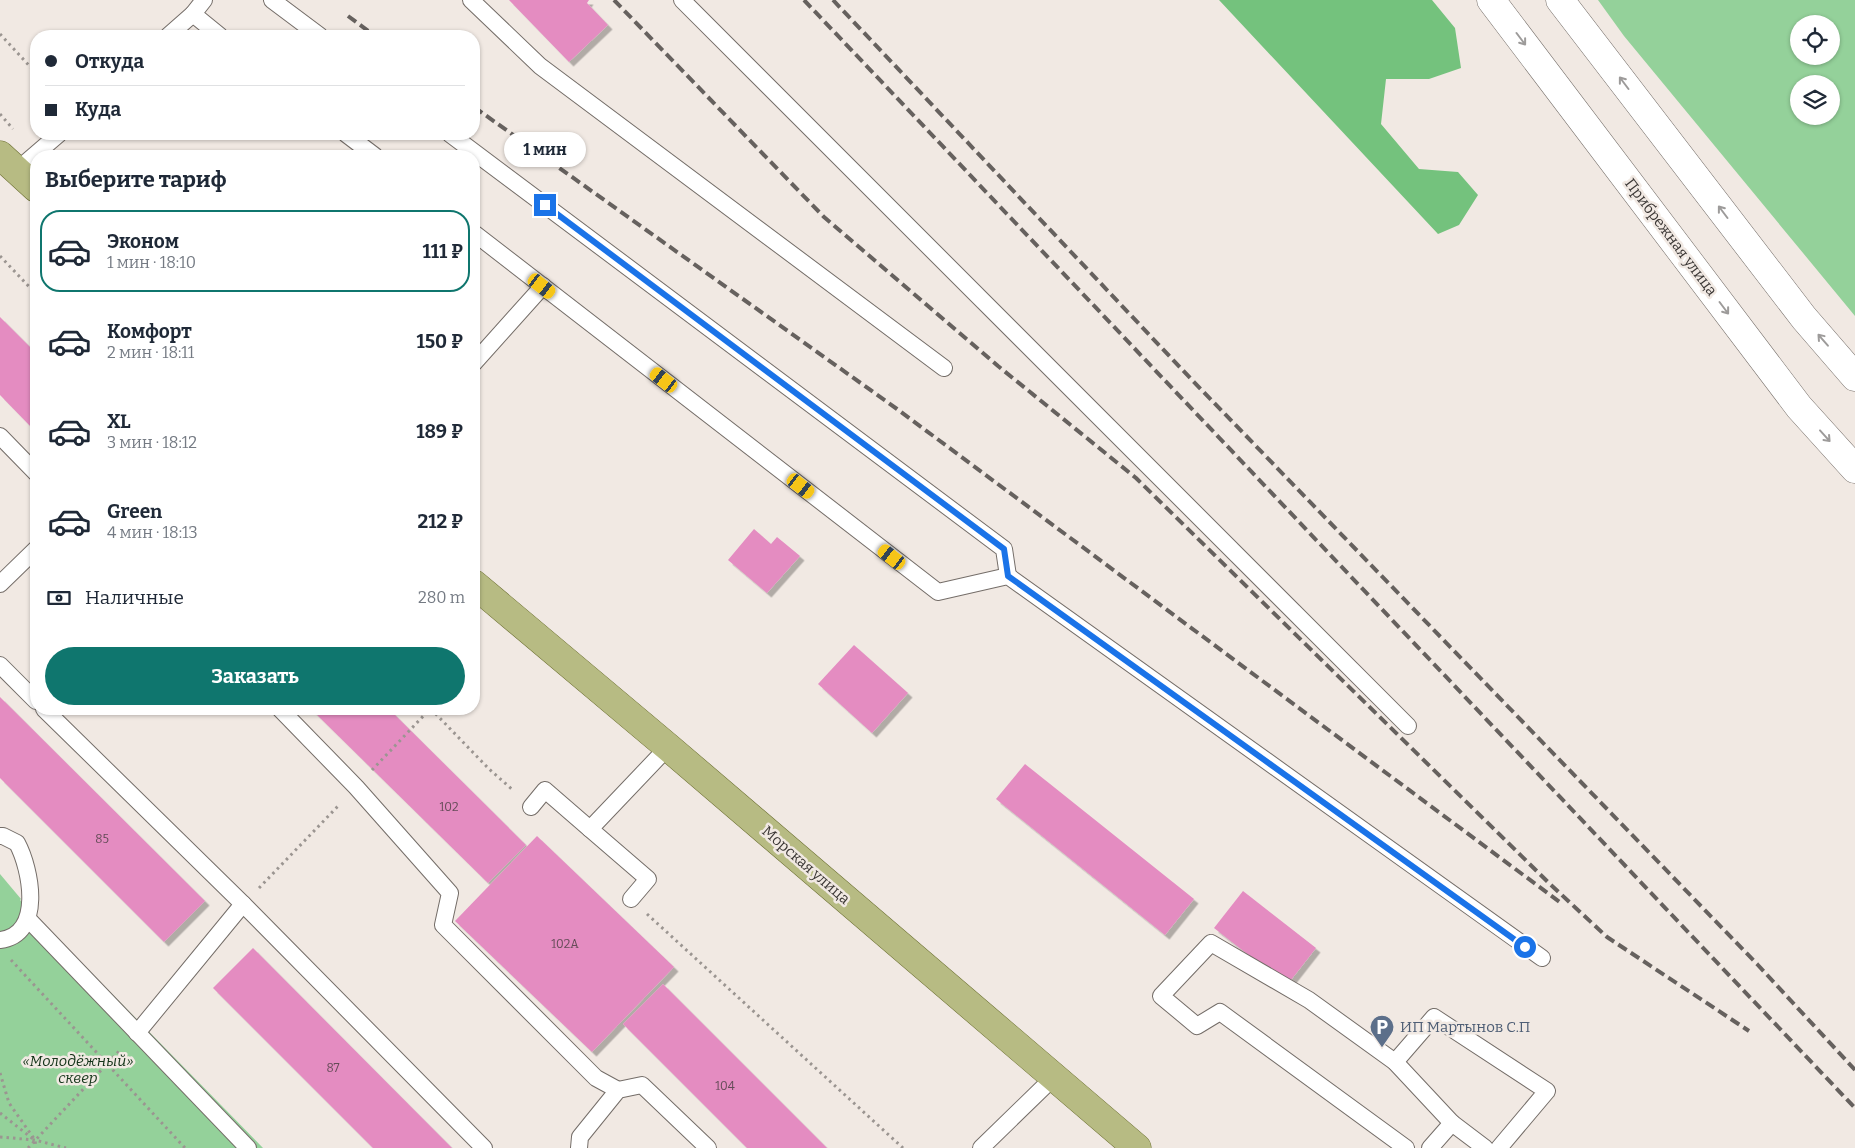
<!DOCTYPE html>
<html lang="ru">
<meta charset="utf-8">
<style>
body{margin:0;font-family:Bitter,serif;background:#f2f2f3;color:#1f2937;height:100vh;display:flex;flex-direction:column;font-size:19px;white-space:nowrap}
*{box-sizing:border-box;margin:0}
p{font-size:16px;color:#747a83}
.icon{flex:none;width:28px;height:28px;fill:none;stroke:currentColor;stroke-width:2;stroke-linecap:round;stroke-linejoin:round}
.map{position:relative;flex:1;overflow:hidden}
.details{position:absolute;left:30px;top:150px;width:450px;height:565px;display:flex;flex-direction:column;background:#fff;border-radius:20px;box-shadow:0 1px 4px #0004}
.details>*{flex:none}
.hud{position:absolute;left:30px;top:30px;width:450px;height:110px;border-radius:20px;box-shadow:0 1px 4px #0004;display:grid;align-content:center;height:110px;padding:0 15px;background:#fff}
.fabs{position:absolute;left:1790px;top:15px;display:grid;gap:10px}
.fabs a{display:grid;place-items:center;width:50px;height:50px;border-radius:50%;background:#fff;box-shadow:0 1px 4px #0004;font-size:25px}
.end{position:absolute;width:22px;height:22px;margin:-11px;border:6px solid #1a73e8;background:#fff;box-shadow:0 0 0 2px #fff}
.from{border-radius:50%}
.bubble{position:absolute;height:35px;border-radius:18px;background:#fff;box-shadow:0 1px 4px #0004;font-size:16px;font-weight:700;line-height:35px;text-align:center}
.car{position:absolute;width:15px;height:30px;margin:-15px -8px;border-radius:6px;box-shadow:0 0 4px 1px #0007;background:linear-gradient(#f5c518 24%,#345 0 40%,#f5c518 0 76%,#345 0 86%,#f5c518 0)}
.hud b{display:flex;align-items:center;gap:18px;height:48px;font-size:19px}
.hud b+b{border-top:1px solid #e0e1e3}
.hud i{width:12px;height:12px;background:#1f2937}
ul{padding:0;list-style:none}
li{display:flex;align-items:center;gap:15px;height:82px;margin:0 10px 8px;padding:0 5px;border:2px solid transparent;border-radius:20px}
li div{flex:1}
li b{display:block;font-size:19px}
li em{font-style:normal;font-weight:700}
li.on{border-color:#0f766e}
li>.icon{width:45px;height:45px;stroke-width:1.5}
h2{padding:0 15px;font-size:22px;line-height:60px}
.pay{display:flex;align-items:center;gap:12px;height:55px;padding:0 15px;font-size:19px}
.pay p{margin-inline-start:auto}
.primary-button{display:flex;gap:10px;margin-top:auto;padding:10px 15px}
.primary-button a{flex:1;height:58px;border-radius:30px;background:#0f766e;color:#fff;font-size:20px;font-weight:700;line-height:58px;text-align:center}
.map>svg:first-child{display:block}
.green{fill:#94d19a;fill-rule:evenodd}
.forest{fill:#74c27d}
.building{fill:#e48cc1;filter:url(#shadow)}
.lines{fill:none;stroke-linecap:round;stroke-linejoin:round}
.service-casing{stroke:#746d68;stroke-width:18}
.secondary-casing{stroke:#746d68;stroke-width:29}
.primary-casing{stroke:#6c6f32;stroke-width:29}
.path{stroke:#9b9591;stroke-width:3;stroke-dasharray:2.5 4;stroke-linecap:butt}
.service{stroke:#fff;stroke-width:16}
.secondary{stroke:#fff;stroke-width:28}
.primary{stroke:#b7bb83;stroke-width:28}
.rail{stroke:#66615e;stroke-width:4;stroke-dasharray:10 5;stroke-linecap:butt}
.oneway{stroke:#9d9b9a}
.route{stroke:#1a73e8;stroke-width:6}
.labels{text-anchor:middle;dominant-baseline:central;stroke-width:5;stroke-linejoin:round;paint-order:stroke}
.number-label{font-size:12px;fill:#654c58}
.street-label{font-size:15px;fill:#3b3735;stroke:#f1e9e3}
.service-label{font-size:15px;fill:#4e5e75;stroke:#f1e9e3;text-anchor:start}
.park-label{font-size:15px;font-style:italic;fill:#143419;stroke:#f1e9e3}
</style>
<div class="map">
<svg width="1855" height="1148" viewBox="0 0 1855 1148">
<defs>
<filter id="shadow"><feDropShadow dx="4.5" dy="4.5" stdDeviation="0" flood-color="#0004"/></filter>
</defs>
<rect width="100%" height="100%" fill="#f1e9e3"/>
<g class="green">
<path d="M1598,0H1855V316L1624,36ZM1799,24H1831V56H1799ZM1799,84H1831V116H1799Z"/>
<polygon points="0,874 21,899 20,900 263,1148 0,1148"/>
</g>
<polygon class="forest" points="1219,0 1432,0 1455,28 1461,68 1429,79 1386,79 1381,124 1419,169 1458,172 1478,195 1459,225 1438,234"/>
<g class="building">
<polygon points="509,0 589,0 587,3 608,25 569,62"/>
<polygon points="0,317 36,353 36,432 0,395"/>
<polygon points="754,529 771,544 777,537 800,556 767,593 728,560"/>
<polygon points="854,645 908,693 872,733 818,684"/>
<polygon points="0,697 205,901 164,942 0,778"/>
<polygon points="311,709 389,709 526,845 488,883"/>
<polygon points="1025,764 1194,899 1165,935 996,799"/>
<polygon points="537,836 674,967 592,1052 455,921"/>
<polygon points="1243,891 1316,948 1287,985 1214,928"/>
<polygon points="253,948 452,1148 373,1148 213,988"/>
<polygon points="663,984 827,1148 747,1148 623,1024"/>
</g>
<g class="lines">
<defs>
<g id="service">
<polyline points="204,0 193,14 220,36"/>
<polyline points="272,0 320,36"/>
<polyline points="471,0 540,66 944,368"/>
<polyline points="682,0 1408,726"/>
<polyline points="168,36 193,14"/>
<polyline points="346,134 375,156"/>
<polyline points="450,134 1004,549 1008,576"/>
<polyline points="16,171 59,134"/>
<polyline points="474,233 938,592 1008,576 1542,958"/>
<polyline points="474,363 543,286"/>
<polyline points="0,436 36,473"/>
<polyline points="0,584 36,549"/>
<polyline points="0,665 36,701"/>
<polyline points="44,709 243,904 484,1148"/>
<polyline points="280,709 356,787 450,893 443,925 596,1078 618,1090"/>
<polyline points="531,807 545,790 590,829 668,747"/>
<polyline points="590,829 648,879 631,899"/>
<path d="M0,836H3L17,843C31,869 44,935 0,940"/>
<polyline points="28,919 248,1148"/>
<polyline points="137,1033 243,904"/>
<polyline points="1395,1062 1434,1017 1547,1091 1499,1148"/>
<polyline points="579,1148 580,1137 618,1090 642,1085 708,1148"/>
<polyline points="981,1148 1054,1077"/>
<polyline points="1406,1148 1220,1012 1197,1026 1161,996 1211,943 1309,1000 1395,1062 1452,1123"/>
<polyline points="1430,1148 1452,1123 1485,1148"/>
</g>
<g id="secondary">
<polyline points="1491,0 1799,407 1855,469"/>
<polyline points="1560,0 1804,318 1855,377"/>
</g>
<g id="primary">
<polyline points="0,155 36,188"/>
<polyline points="474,584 668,747 1137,1148"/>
</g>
</defs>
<use href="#service" class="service-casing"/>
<use href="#secondary" class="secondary-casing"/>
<use href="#primary" class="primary-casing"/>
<g class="path">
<polyline points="0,34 36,73"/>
<polyline points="0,114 13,129"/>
<polyline points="0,256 36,294"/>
<polyline points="431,709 489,769 514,791"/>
<polyline points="372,770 430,709"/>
<polyline points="259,888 340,804"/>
<polyline points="647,914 903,1148"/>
<polyline points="11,960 185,1148"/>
<polyline points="0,1073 9,1103 35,1140 36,1148"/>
<polyline points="0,1113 33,1139"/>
<polyline points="0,1137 35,1140 66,1148"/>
<polyline points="28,1148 121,1049"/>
</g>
<use href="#service" class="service"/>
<use href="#secondary" class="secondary"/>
<use href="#primary" class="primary"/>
<g class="rail">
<polyline points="614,0 824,217 998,366 1136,478 1550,884 1607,937 1749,1031"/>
<polyline points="804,0 1855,1108"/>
<polyline points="833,0 1192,380 1757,964 1855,1070"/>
<polyline points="348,16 375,36"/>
<polyline points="474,107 897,409 1561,903"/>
</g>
</g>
<defs><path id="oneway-shaft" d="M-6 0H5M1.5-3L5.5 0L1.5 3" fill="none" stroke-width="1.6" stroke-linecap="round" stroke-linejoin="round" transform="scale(1.25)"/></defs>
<g class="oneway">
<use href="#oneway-shaft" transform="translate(1521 39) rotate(53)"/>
<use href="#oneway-shaft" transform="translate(1624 83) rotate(-127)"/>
<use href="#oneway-shaft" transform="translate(1723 212) rotate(-127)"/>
<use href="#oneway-shaft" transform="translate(1724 308) rotate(53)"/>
<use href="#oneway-shaft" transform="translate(1823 340) rotate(-131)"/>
<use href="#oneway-shaft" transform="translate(1825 436) rotate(48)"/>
</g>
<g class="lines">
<polyline class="route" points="545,205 1004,549 1008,576 1525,947"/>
</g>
<defs>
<symbol id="parking-pin" viewBox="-11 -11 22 30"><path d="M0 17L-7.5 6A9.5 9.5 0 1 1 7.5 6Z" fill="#5c6f8a" stroke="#f1e9e3"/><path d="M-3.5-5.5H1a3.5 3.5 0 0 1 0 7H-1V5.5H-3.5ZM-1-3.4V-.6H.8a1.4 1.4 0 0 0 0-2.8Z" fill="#fff"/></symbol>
</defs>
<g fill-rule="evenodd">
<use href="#parking-pin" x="1368" y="1013" width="28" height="38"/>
</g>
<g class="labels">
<g class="number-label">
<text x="449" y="807">102</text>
<text x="102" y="839">85</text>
<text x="565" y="944">102А</text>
<text x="333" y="1068">87</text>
<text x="725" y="1086">104</text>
</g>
<g class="street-label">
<text transform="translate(1671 237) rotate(53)">Прибрежная улица</text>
<text transform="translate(806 865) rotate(41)">Морская улица</text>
</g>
<g class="service-label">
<text x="1400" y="1027">ИП Мартынов С.П</text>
</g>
<g class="park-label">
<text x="78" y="1061">«Молодёжный»<tspan x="78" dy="17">сквер</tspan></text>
</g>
</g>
</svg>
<div class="fabs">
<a><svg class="icon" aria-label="locate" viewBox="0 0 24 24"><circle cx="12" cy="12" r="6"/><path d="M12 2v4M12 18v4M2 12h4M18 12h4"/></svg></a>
<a><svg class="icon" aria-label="layers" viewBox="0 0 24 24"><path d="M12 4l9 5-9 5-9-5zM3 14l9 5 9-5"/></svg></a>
</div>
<i class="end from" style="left:1525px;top:947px"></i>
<i class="end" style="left:545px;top:205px"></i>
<div class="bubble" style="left:504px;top:132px;width:82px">1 мин</div>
<i class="car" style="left:542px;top:286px;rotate:128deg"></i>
<i class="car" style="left:664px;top:380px;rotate:308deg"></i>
<i class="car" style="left:801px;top:486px;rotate:128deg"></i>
<i class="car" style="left:892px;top:557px;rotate:308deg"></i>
<div class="hud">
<b><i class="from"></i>Откуда</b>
<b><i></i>Куда</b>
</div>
<section class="details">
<h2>Выберите тариф</h2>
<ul>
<li class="on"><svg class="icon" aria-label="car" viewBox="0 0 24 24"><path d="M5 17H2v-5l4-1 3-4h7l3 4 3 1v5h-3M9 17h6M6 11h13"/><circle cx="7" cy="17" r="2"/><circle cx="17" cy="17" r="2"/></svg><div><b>Эконом</b><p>1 мин · 18:10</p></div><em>111 ₽</em></li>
<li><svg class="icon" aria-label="car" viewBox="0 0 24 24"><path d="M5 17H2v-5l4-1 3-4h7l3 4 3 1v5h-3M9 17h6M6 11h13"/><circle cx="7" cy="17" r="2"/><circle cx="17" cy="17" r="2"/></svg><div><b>Комфорт</b><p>2 мин · 18:11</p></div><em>150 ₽</em></li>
<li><svg class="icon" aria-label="car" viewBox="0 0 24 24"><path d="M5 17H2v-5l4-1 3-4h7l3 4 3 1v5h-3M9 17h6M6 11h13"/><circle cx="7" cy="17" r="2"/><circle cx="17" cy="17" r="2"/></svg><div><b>XL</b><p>3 мин · 18:12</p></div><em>189 ₽</em></li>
<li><svg class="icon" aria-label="car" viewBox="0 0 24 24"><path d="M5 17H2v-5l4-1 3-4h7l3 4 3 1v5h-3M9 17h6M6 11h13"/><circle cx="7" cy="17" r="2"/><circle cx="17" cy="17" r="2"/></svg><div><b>Green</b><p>4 мин · 18:13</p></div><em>212 ₽</em></li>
</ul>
<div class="pay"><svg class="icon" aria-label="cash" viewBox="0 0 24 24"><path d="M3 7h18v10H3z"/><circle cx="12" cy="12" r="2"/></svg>Наличные<p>280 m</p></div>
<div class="primary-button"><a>Заказать</a></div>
</section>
</div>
